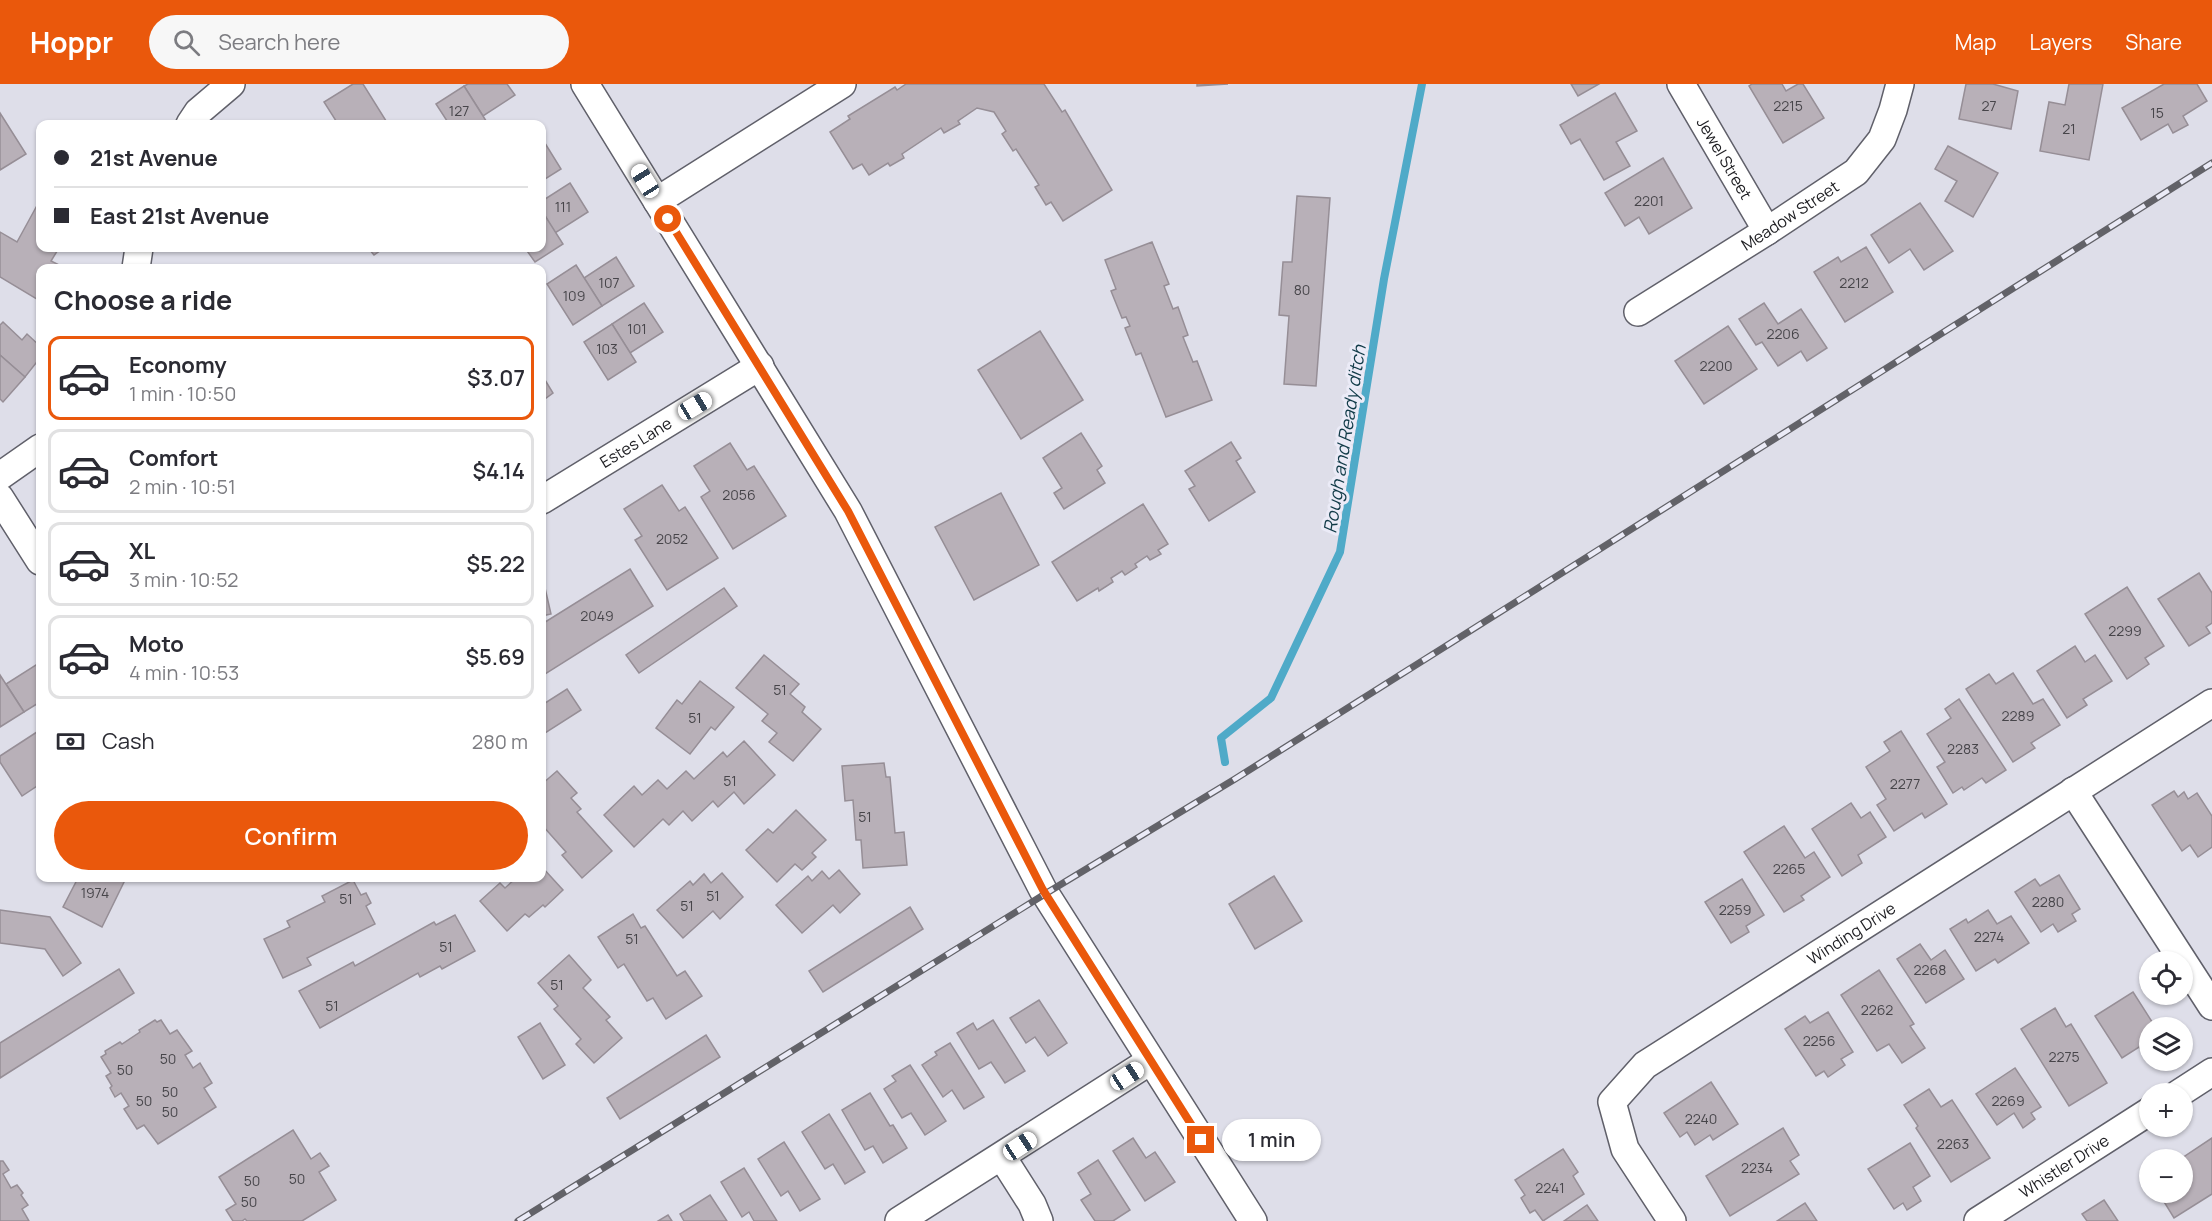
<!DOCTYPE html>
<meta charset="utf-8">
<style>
body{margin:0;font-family:Manrope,sans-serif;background:#f7f7f7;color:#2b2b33;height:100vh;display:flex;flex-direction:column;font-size:22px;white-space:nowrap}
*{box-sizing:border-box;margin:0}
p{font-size:20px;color:#7c7c81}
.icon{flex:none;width:33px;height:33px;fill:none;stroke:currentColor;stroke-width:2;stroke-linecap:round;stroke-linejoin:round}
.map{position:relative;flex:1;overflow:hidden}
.drawer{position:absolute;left:36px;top:180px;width:510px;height:618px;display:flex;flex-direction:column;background:#fff;border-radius:12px;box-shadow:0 2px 4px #0004}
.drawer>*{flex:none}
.hud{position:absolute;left:36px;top:36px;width:510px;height:132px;border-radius:12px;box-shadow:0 2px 4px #0004;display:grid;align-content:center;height:132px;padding:0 18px;background:#fff}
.fabs{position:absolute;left:2139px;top:867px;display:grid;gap:12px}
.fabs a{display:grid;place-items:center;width:54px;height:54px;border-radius:50%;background:#fff;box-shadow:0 2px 4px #0004;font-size:30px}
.end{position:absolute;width:27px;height:27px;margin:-14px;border:8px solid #ea580c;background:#fff;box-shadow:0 0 0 3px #fff}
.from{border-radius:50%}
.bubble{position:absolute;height:42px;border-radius:21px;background:#fff;box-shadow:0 2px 4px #0004;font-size:20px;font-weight:600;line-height:42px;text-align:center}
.car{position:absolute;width:18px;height:36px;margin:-18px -9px;border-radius:8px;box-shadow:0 0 4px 2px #0007;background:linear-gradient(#fff 24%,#345 0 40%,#fff 0 76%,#345 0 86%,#fff 0)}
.hud b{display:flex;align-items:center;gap:21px;height:57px;font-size:22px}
.hud b+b{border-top:2px solid #e1e1e2}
.hud i{width:15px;height:15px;background:#2b2b33}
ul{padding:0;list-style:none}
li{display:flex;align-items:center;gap:18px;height:84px;margin:0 12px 9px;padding:0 6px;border:3px solid #e1e1e2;border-radius:12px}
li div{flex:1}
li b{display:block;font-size:22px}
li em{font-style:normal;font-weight:600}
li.selected{border-color:#ea580c}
li>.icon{width:54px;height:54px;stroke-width:1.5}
h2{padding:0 18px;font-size:27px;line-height:72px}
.pay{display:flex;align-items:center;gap:15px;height:66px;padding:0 18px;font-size:22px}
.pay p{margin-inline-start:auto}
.cta{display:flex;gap:12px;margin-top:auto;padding:12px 18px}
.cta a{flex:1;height:69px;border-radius:36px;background:#ea580c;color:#fff;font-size:24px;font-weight:600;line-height:69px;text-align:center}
header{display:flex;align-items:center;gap:36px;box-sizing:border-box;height:84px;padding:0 30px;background:#ea580c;color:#fff}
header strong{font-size:28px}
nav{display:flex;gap:33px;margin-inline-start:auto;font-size:21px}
.search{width:420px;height:54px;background:#f7f7f7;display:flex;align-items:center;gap:15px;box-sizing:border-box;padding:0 21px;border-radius:33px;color:#7c7c81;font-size:22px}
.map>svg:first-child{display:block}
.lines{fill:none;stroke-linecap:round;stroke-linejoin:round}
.stream{stroke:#4faac8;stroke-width:8}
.building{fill:#b8b0b8;stroke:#968e96;stroke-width:1.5}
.minor-casing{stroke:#60606a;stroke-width:30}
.minor{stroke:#fff;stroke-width:27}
.rail-casing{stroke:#626268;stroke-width:7}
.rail{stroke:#ebebf7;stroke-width:4.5;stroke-dasharray:14;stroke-linecap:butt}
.route{stroke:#ea580c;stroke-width:8}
.labels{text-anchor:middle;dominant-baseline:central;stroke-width:6;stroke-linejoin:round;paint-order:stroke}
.number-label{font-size:14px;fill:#47454a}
.street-label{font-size:16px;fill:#212125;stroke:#ebebf7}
.water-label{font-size:18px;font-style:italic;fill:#103a47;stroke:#ebebf7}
</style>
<header>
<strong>Hoppr</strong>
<div class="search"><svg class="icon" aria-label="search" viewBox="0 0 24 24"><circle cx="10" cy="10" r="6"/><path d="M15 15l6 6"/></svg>Search here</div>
<nav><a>Map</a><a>Layers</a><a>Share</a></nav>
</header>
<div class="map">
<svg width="2212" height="1137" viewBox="0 0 2212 1137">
<rect width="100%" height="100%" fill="#dedee9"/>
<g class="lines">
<polyline class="stream" points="1225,678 1221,654 1271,614 1340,468 1384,195 1422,0"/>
</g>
<g class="building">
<polygon points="353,0 363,0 388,40 338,40 324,18"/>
<polygon points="468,0 507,0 515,11 483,32 464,2"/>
<polygon points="906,0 1044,0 1062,28 1065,26 1112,106 1063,137 1051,118 1046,121 1035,103 1039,101 1016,65 1013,67 1002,50 1006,47 994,28 977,24 958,37 960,40 944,49 941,44 902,70 904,74 890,82 888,79 869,91 862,80 853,85 830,48 850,35 848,32 895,3 897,6"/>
<polygon points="1197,0 1228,0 1197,2"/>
<polygon points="1571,0 1599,0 1578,12"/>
<polygon points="1752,0 1782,0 1786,7 1798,0 1803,0 1824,34 1783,59 1749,2"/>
<polygon points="1966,0 1993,0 2018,7 2011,45 1959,35"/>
<polygon points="2069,0 2103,0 2089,76 2040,67 2049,18 2065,21"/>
<polygon points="2164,0 2197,0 2207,17 2183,32 2188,41 2173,49 2168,40 2141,56 2122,24"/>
<polygon points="464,2 483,32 488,40 449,40 436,20"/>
<polygon points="1615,9 1637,47 1616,58 1630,82 1604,96 1580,55 1571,60 1560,41"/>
<polygon points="0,29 26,70 0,86"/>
<polygon points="543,56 561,85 542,97 542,57"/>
<polygon points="1948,62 1998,89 1973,133 1945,117 1957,97 1935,85"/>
<polygon points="1663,74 1692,124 1649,150 1639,133 1625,142 1605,109"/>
<polygon points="570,99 588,128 555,149 542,127 542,117"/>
<polygon points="1297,112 1330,114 1316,302 1284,300 1289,232 1279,231 1283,178 1292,178"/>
<polygon points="40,116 40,164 59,164 51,177 65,184 40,184 40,217 0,193 0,148 17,158"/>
<polygon points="1920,119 1953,167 1924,186 1910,165 1889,179 1871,151"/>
<polygon points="542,127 563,160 535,178 525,164 542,164"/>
<polygon points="1152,158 1169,200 1164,202 1173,225 1178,223 1188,251 1183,253 1193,278 1197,277 1212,316 1166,333 1141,269 1136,271 1125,244 1130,242 1126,233 1122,234 1111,207 1116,205 1105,176"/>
<polygon points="1866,163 1893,208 1845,238 1814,188 1838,173 1841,178"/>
<polygon points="368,164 384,164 374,171"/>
<polygon points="616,173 634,202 602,222 584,194"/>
<polygon points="576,181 602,222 573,241 547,200"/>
<polygon points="644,219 663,248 630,269 612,240"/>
<polygon points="1764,219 1778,240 1801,225 1827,264 1807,277 1801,267 1778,282 1762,258 1756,261 1739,235"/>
<polygon points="3,238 22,256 27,250 40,262 40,274 25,293 0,271 0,241"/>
<polygon points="612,240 636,278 608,296 584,258"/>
<polygon points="1728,242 1757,285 1704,320 1675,277"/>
<polygon points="1040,247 1083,316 1021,355 978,286"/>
<polygon points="0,271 25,293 3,318 0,315"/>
<polygon points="542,291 553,309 542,317"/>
<polygon points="1081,349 1102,382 1097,386 1105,399 1064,425 1054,409 1062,404 1043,374"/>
<polygon points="1231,358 1241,374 1236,377 1255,408 1209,437 1189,405 1195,402 1185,387"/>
<polygon points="730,359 747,386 754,382 786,432 733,465 701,413 710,407 694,382"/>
<polygon points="662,401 679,427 685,423 718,474 667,506 635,456 642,452 624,425"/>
<polygon points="1001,409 1039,481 974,516 935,443"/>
<polygon points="1143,420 1168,460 1158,466 1161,470 1150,476 1147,472 1135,480 1137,483 1125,491 1122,487 1111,494 1113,498 1099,507 1098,504 1077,517 1052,478"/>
<polygon points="630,485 653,522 542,592 542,540"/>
<polygon points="2199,489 2212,509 2212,539 2206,543 2210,549 2189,562 2158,515"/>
<polygon points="542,491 551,530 542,532"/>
<polygon points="2127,503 2164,562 2145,574 2149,580 2127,595 2085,530"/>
<polygon points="724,504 737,522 639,589 626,571"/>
<polygon points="2075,562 2085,578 2095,571 2112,597 2083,615 2087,621 2067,634 2037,587"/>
<polygon points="764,571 799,600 790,610 805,623 802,628 821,645 793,677 769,658 777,649 762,637 768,630 736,604"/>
<polygon points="39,579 40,618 24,628 6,600"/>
<polygon points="2013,589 2033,620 2043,615 2060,641 2031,659 2035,664 2013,678 1966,605 1989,590 1996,600"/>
<polygon points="0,591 24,628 0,643"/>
<polygon points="700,597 734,623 715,646 711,643 690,670 656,644 677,616 682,620"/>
<polygon points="567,605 581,626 542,651 542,621"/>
<polygon points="1959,615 2006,686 1986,699 1982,694 1964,706 1962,703 1953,709 1937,683 1945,678 1927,650 1951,634 1945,625"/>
<polygon points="40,646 40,700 22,712 0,678 0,672"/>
<polygon points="1901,647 1947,720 1925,734 1922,729 1894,747 1877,721 1886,715 1866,683 1890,667 1884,658"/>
<polygon points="744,657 775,691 744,720 734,708 718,723 713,717 692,737 683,727 669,741 663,735 634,763 604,731 634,702 642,711 658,696 667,705 686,687 694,695 723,668 727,673"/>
<polygon points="884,679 886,693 890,693 895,749 904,748 907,781 863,784 861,756 856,756 853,716 845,717 842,682"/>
<polygon points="557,687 577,709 571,714 581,725 577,728 612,767 582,794 562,771 566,768 542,741 542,700"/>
<polygon points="2174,707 2178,713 2184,708 2188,715 2197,709 2212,732 2212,763 2198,773 2190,761 2182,767 2152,721"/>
<polygon points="1851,719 1861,734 1870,728 1886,753 1858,771 1862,779 1842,792 1812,745"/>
<polygon points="796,726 826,756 812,769 816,773 802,786 795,780 777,798 746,766 768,745 773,749"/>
<polygon points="1784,742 1805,774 1814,768 1830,793 1801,812 1804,816 1784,828 1744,768"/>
<polygon points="542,783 563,806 545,823 543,821 529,833 525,830 507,847 480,817 500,799 505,804 516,794 542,794"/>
<polygon points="839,786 860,810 840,829 833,821 802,849 776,821 808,792 812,797 822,787 829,795"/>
<polygon points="722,789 743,813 720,835 713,827 683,854 657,826 690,797 693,801 704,790 711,799"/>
<polygon points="2059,791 2080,825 2072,830 2076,837 2058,848 2053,840 2041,848 2015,808 2035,795 2040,802"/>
<polygon points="1274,792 1302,837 1255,865 1229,820"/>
<polygon points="78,794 126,794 102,843 63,823"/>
<polygon points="1742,795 1764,831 1746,842 1749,848 1731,859 1705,818"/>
<polygon points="353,796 361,811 366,809 371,819 366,822 375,840 307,874 311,881 283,894 264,855 290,843 287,837 325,818 322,812"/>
<polygon points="910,823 923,845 823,908 809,887"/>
<polygon points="0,826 50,833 81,879 63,892 45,865 0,859"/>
<polygon points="1988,826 1997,840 2011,832 2029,859 1998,879 1995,875 1976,887 1950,845 1966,835 1968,839"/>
<polygon points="633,830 641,844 645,842 677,892 685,887 702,912 666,935 653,914 647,917 624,880 618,884 598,853"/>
<polygon points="455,831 475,867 442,885 440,882 420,893 418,889 320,944 299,907 353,878 355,882 434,838 436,841"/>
<polygon points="1920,860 1931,876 1945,866 1964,895 1926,919 1897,875"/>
<polygon points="569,871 591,896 583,904 610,933 606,936 622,954 594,979 576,960 581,955 554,925 558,922 538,899"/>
<polygon points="119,885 134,909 0,994 0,959"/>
<polygon points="1879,886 1914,940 1910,942 1925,964 1902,979 1889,960 1877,967 1841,911"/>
<polygon points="2133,908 2156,944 2150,944 2150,966 2144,970 2139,963 2122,974 2095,932"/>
<polygon points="1039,916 1067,959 1048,972 1035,953 1026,959 1010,934"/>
<polygon points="2055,924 2066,943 2071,940 2107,999 2069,1022 2021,945"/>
<polygon points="1828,928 1853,968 1841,975 1845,981 1828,993 1824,987 1816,992 1785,945 1805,932 1810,939"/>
<polygon points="155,936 157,938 161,936 170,950 177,946 192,967 185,971 193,984 200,979 212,999 204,1004 216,1023 158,1060 144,1041 137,1045 124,1025 129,1022 121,1009 115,1013 110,1004 112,1002 106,992 111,989 101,973 106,970 105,967 120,958 122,960 140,948 139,946"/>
<polygon points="993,936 1025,987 1005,999 991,978 979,985 957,949 973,939 977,946"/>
<polygon points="540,939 565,981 543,995 518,953"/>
<polygon points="706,951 720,973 620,1035 607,1014"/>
<polygon points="950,959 984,1013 964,1025 952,1006 943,1013 922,981 937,971 935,968"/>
<polygon points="910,981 946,1037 925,1051 911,1029 902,1034 884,1005 896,997 892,992"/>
<polygon points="2015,984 2041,1023 2031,1029 2035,1035 2023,1044 2014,1029 1997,1041 1976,1010"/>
<polygon points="1711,998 1738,1040 1713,1056 1710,1051 1695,1061 1687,1048 1680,1053 1664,1029"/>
<polygon points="1929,1005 1941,1023 1952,1016 1990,1074 1951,1098 1916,1044 1918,1042 1904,1021"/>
<polygon points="870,1009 890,1042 893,1041 907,1064 883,1079 873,1062 865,1066 842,1026"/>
<polygon points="829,1030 865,1088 845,1100 833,1080 825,1085 802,1048"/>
<polygon points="1783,1044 1799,1071 1790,1077 1799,1090 1730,1132 1706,1092"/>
<polygon points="293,1046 311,1075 320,1069 329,1082 319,1088 336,1116 302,1137 247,1137 245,1135 242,1137 233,1137 226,1126 236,1120 219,1093"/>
<polygon points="1133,1054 1146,1074 1155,1068 1175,1098 1145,1117 1113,1067"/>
<polygon points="2212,1054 2212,1110 2174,1134 2158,1108 2182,1108 2182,1076 2179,1076"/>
<polygon points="784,1058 820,1115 800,1127 788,1107 781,1112 758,1075"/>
<polygon points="1910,1059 1930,1092 1913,1103 1921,1117 1907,1126 1903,1119 1894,1125 1868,1085"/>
<polygon points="1563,1065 1578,1088 1573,1092 1584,1110 1543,1137 1535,1126 1530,1129 1521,1114 1525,1111 1515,1096"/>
<polygon points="1098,1076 1130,1126 1113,1137 1095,1137 1081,1116 1091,1110 1078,1089"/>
<polygon points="0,1077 3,1077 9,1086 3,1090 11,1104 17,1101 23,1109 21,1111 28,1121 22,1125 29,1137 0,1137"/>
<polygon points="744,1084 777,1137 754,1137 749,1128 742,1133 721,1098"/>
<polygon points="710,1111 727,1137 684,1137 680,1130"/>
<polygon points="2104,1116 2118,1137 2087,1137 2082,1130"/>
<polygon points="1805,1119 1817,1137 1777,1137"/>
<polygon points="1587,1121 1598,1137 1564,1137"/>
<polygon points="668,1131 672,1137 658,1137"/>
</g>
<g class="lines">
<defs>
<g id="minor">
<polyline points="585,0 848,427 1043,806 1253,1137"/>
<path id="s1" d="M1681,0L1767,147"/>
<polyline points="190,40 198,28 231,0"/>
<polyline points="657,117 842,0"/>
<polyline points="136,184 139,164"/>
<path id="s2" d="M1638,228L1767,147L1856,88L1882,55L1893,26L1900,0"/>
<polyline points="0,392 40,364"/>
<polyline points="0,414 40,477"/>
<path id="s3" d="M542,416L760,282"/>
<polyline points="2073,707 2212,922"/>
<polyline points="2178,1010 2212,988"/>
<polyline points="1002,1073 1032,1120 1039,1137"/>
<polyline points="899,1137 1150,977"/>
<path id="s4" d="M1672,1137L1625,1065L1612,1018L1645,981L2212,619"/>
<path id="s5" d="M1978,1137L2150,1027"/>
</g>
</defs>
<use href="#minor" class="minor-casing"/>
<use href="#minor" class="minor"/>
<defs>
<polyline id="rail" points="518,1137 1045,810 1235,695 2212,79"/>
</defs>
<use href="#rail" class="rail-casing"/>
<use href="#rail" class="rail"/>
</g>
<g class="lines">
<polyline class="route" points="668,135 848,427 1043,806 1201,1056"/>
</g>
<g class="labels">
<g class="number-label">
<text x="1788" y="21">2215</text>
<text x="1989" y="21">27</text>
<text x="459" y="26">127</text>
<text x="2157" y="28">15</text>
<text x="2069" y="44">21</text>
<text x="1649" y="116">2201</text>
<text x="563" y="122">111</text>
<text x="609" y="198">107</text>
<text x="1854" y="198">2212</text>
<text x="1302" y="205">80</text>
<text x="574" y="211">109</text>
<text x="637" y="244">101</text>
<text x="1783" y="249">2206</text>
<text x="607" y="264">103</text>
<text x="1716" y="281">2200</text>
<text x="739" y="410">2056</text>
<text x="672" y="454">2052</text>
<text x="597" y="531">2049</text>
<text x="2125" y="546">2299</text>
<text x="780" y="605">51</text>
<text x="2018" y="631">2289</text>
<text x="695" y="633">51</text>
<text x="1963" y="664">2283</text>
<text x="730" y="696">51</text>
<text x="1905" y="699">2277</text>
<text x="865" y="732">51</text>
<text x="1789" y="784">2265</text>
<text x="95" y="808">1974</text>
<text x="713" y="811">51</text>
<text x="346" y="814">51</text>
<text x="2048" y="817">2280</text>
<text x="687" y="821">51</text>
<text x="1735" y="825">2259</text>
<text x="1989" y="852">2274</text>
<text x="632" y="854">51</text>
<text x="446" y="862">51</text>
<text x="1930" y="885">2268</text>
<text x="557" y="900">51</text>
<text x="332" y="921">51</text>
<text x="1877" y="925">2262</text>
<text x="1819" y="956">2256</text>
<text x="2064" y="972">2275</text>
<text x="168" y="974">50</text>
<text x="125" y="985">50</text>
<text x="170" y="1007">50</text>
<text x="144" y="1016">50</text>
<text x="2008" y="1016">2269</text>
<text x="170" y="1027">50</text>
<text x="1701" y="1034">2240</text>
<text x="1953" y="1059">2263</text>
<text x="1757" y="1083">2234</text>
<text x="297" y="1094">50</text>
<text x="252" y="1096">50</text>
<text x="1550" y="1103">2241</text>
<text x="249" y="1117">50</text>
</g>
<g class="street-label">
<text stroke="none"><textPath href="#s1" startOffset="86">Jewel Street</textPath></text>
<text stroke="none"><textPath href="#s2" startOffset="180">Meadow Street</textPath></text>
<text stroke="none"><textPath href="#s3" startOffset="110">Estes Lane</textPath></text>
<text stroke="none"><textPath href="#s4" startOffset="429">Winding Drive</textPath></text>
<text stroke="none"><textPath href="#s5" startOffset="102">Whistler Drive</textPath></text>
</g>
<g class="water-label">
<text transform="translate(1344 355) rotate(-81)">Rough and Ready ditch</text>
</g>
</g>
</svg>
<div class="fabs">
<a><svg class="icon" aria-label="locate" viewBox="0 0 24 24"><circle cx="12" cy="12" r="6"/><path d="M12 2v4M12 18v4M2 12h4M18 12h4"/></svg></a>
<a><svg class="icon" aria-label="layers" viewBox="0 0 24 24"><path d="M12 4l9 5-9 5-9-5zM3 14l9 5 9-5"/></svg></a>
<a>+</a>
<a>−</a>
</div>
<i class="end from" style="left:668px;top:135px"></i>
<i class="end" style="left:1201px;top:1056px"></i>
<div class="bubble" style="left:1222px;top:1035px;width:99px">1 min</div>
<i class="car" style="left:645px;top:97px;rotate:328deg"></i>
<i class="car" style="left:695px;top:322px;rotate:59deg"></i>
<i class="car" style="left:1127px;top:992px;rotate:57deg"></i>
<i class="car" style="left:1020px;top:1062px;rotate:57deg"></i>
<div class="hud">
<b><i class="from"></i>21st Avenue</b>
<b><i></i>East 21st Avenue</b>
</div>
<section class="drawer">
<h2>Choose a ride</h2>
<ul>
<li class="selected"><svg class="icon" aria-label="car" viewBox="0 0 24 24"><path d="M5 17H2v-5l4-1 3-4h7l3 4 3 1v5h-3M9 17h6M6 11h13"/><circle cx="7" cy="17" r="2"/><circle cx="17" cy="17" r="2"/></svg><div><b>Economy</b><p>1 min · 10:50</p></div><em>$3.07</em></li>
<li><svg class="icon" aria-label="car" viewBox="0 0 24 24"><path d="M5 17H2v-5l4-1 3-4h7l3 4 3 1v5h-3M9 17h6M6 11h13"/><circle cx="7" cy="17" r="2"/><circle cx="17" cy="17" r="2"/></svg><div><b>Comfort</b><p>2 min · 10:51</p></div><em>$4.14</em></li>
<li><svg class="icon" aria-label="car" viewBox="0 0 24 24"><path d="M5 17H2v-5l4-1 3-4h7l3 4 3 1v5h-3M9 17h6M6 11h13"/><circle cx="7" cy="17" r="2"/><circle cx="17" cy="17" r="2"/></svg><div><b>XL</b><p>3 min · 10:52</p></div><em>$5.22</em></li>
<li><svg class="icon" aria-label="car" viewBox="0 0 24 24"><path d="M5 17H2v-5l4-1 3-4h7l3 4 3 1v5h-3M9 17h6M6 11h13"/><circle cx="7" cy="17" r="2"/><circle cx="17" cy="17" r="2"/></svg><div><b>Moto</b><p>4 min · 10:53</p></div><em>$5.69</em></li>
</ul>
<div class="pay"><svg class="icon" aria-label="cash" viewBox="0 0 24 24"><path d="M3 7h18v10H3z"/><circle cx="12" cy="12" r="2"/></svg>Cash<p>280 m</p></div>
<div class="cta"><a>Confirm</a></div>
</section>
</div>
